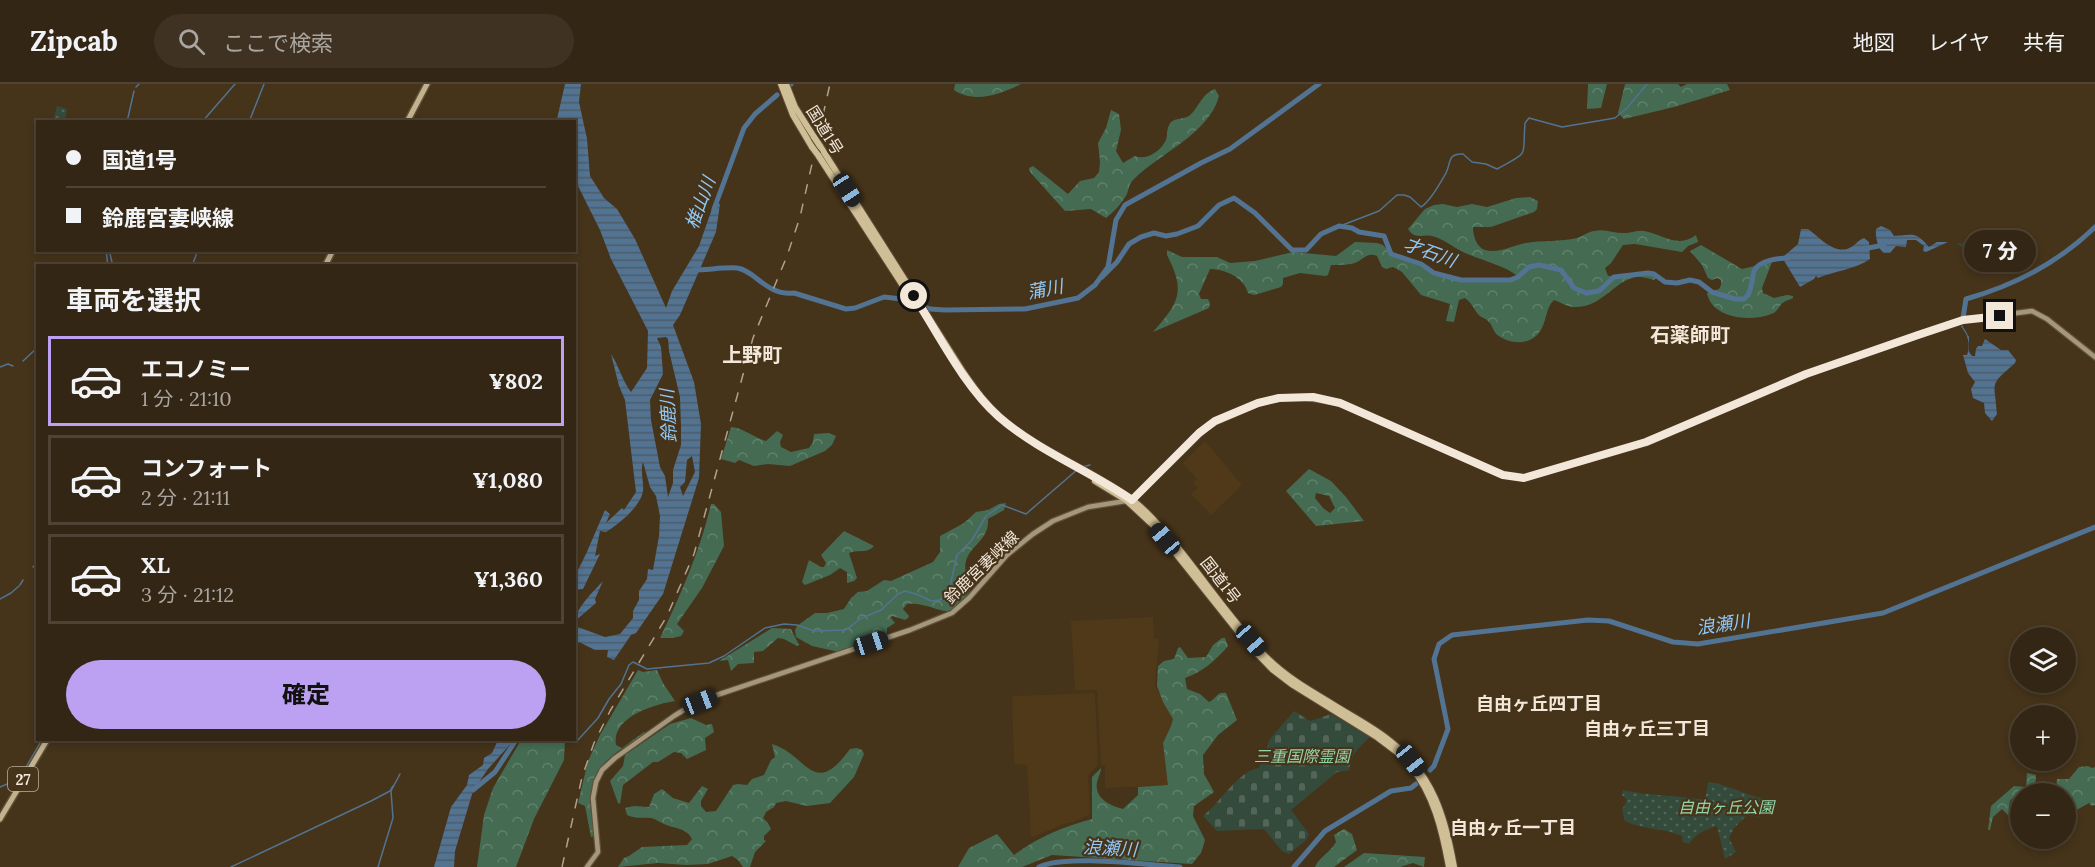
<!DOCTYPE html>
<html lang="ja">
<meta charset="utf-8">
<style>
body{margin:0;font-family:Lora,"Noto Sans JP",serif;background:#3f3222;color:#f1f3f6;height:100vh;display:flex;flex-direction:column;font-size:22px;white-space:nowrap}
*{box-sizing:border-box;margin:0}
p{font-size:20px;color:#a9a5a0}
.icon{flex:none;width:33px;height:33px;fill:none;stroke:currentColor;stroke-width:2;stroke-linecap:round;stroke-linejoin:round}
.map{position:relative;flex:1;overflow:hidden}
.panel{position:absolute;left:36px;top:180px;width:540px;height:477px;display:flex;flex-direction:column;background:#342614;border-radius:0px;box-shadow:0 3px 9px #0003,0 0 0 2px #4e4334}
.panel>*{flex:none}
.banner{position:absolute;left:36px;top:36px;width:540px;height:132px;border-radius:0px;box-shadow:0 3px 9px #0003,0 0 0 2px #4e4334;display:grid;align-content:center;height:132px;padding:0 30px;background:#342614}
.tools{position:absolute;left:2010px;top:543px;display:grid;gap:12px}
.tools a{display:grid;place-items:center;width:66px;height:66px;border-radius:50%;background:#342614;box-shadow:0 3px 9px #0003,0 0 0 2px #4e4334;font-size:30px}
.end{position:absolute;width:27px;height:27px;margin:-14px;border:8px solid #f2e7d9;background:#111;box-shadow:0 0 0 3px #111}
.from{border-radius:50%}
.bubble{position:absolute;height:42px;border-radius:21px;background:#342614;box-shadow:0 3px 9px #0003,0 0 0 2px #4e4334;font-size:20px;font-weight:800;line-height:42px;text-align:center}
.car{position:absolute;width:18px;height:36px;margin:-18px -9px;border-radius:8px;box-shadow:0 0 4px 2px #0007;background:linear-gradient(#222 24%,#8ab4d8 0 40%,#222 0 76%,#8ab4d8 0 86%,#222 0)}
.banner b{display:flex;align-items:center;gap:21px;height:57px;font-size:22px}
.banner b+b{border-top:2px solid #4e4334}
.banner i{width:15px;height:15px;background:#f1f3f6}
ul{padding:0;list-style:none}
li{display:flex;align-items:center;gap:18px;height:90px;margin:0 12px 9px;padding:0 18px;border:3px solid #4e4334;border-radius:0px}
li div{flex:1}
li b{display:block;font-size:22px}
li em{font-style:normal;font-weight:800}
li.selected{border-color:#bca0f2}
li>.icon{width:54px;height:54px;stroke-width:1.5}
h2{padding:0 30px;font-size:27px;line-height:72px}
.action{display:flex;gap:12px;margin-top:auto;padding:12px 30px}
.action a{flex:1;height:69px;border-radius:36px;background:#bca0f2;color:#111;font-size:24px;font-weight:800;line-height:69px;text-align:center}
header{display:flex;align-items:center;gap:36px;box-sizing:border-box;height:84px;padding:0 30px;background:#342614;border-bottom:2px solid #4e4334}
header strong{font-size:28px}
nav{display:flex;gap:33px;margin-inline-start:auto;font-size:21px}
.search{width:420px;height:54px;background:#3f3222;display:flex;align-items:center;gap:15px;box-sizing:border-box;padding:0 21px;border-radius:33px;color:#a9a5a0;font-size:22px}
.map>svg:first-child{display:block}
.built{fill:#4f3919}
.grass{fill:#344b3c}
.forest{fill:url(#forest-crowns);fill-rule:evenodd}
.cemetery{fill:url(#cemetery-stones)}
.park{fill:url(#park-dots)}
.water{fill:url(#water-rules);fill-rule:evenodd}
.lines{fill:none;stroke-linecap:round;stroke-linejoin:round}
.stream{stroke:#527391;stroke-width:1.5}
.river{stroke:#527391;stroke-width:5}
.secondary-casing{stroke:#615039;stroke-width:7}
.primary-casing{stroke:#615039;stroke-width:8}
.trunk-casing{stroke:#615039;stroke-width:8}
.secondary{stroke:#a4977c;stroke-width:4.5}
.primary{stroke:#c2b28e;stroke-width:5}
.trunk{stroke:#d0be96;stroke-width:6}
.rail{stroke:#b0a290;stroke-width:1.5;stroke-dasharray:10 10;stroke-linecap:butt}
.trunk-bridge-casing{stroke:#615039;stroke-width:8;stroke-linecap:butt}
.trunk-bridge{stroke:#d0be96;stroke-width:6}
.route{stroke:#f2e7d9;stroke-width:8}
.labels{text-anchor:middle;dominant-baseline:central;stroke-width:4.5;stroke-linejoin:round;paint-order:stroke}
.shield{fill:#45331a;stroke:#beb1a0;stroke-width:1.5}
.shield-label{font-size:15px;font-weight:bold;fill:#f2e7d9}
.street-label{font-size:16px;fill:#f2e7d9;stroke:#45331a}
.park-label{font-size:16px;font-style:italic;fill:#92d4a9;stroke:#45331a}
.water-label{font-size:18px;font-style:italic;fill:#90c8f9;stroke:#45331a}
.neighbourhood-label{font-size:18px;font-weight:bold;fill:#f2e7d9;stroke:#45331a}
.quarter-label{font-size:20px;font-weight:bold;fill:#f2e7d9;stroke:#45331a}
</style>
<header>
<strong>Zipcab</strong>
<div class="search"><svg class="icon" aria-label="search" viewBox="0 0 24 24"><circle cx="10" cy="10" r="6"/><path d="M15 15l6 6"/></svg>ここで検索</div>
<nav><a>地図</a><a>レイヤ</a><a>共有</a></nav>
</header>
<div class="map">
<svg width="2095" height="783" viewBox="0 0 2095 783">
<defs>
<pattern id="forest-crowns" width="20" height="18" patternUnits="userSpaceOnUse" patternTransform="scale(1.5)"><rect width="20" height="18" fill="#456c53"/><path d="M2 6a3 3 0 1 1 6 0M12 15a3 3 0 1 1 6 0" fill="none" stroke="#60816b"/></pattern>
<pattern id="cemetery-stones" width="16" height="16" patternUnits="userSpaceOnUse" patternTransform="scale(1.5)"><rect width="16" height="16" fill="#344b3c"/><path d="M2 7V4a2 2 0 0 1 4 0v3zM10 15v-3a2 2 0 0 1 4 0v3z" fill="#526558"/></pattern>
<pattern id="park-dots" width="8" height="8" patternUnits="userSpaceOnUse" patternTransform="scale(1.5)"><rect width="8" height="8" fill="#344b3c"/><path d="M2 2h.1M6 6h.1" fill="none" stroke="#526558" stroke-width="1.8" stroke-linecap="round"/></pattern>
<pattern id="water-rules" width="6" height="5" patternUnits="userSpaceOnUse" patternTransform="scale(1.5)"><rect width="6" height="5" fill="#527391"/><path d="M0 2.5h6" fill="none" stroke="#4e5c69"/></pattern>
</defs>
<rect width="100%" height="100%" fill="#45331a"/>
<g class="built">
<polygon points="1205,357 1242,401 1211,431 1191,410 1198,404 1193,399 1197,395 1183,379"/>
<polygon points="1153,533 1154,555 1159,554 1155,602 1173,635 1171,642 1163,659 1169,701 1105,704 1105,681 1101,681 1097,606 1075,606 1071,537"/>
<polygon points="1095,609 1098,680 1088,692 1090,730 1074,738 1064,740 1033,753 1031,752 1027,681 1014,680 1012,614 1013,612"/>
</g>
<polygon class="grass" points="2020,711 2020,735 2012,729 2009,723 2010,716"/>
<g class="forest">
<path d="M955,0H1021C1001,10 974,20 954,6Z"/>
<polygon points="1588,0 1607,0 1601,24 1587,25"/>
<polygon points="1625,0 1678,0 1681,3 1687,0 1727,0 1730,6 1674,23 1624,35 1618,29"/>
<path d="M1215,5L1219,12C1209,50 1160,69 1134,95C1129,100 1129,104 1127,110C1122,119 1114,128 1106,134L1091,125L1065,127L1030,88L1029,84L1033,82L1068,110L1080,97L1094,94L1099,88L1100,78L1098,59L1106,44L1111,26L1119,30L1121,46L1116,67L1123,79L1135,72C1146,77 1161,67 1166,56C1168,50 1166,44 1171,38C1176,34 1183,35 1189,32C1199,24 1201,10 1215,5Z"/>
<path d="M1530,113L1538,117L1537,125L1534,128L1491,143H1473C1473,151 1476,163 1485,166C1498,170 1514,161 1526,159C1543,156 1560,158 1577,154C1583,152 1587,148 1594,147C1605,144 1615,150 1626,149C1633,149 1637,146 1644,147C1662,150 1678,165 1696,151L1698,158L1688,162L1682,168L1635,160L1623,161L1611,179L1605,184L1608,192L1646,189L1657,193L1654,196C1649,195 1641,192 1636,193C1613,197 1602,225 1572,223C1566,222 1560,218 1554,216C1545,224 1547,240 1538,250C1529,261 1510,260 1499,252C1493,249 1493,241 1488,237C1485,234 1483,234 1480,232C1474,227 1474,221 1465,214L1459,216L1454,238L1446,237L1450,220L1421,211L1402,188L1393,183L1386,185L1382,183L1377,172C1366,167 1361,179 1351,180C1344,181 1337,181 1331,181L1328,191L1325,192L1300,189L1283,194V200L1281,203L1254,211L1248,209C1244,193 1224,185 1210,185L1199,210L1201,215H1208L1210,219L1209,224L1153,248C1179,218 1186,208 1167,171V166L1182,173H1217L1230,179L1255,177L1293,168L1336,172L1355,158L1377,159L1383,161L1391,170L1413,178L1437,192L1474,198L1519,194C1511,183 1476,175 1461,167C1453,163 1442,154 1432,152C1422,150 1415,156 1408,145L1425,125L1434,121L1443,120L1457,123L1472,120L1487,123L1516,114Z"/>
<path d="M1701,161L1742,185L1772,178L1762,204L1763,209L1774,214L1787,211L1793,212V214C1790,216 1787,216 1784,218C1779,221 1778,228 1771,230C1751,238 1712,235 1707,209L1719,205L1721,201V196L1717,194L1712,196L1708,194L1702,181L1690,167Z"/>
<path d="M731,343C741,343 755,354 766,357L777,347L783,351L780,358L781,363L791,368L809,364L813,358L814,350L829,349L836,352L832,361L825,367L790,382L768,380L754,382L739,376L735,379L721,375Z"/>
<path d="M1309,385L1331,397L1346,413L1364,437L1316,442L1286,407ZM1316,409L1329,412L1335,424L1330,429L1323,424L1315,414Z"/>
<path d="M1006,419L1004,426L988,435C990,465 951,462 971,504C950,546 938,517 907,520L903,525L909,532L908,534L905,536L892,532L891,534L895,539L887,544V551L839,568L812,562L796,553L795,546L797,542L815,529H827L844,525L851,514L858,508L867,507L884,496L891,497L933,478L940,468V452L964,439L976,428L988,426L999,420Z"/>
<path d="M711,420H714L721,428L724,462L702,504L677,540L684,547L681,552L673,554H660C681,510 700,467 711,420Z"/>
<path d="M844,447L874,462C867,470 858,465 849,469L857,494L854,497L847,499V488L840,484L830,491L805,501L802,498L809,476L821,483H824L826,479L821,471Z"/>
<polygon points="772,544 791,545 799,561 797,562 784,555 778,554 763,567 754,568 754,579 738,580 731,587 728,576 719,577"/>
<path d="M1222,554H1225L1228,562C1215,577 1204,587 1185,594L1187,605L1200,610L1209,618C1216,615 1217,607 1226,609L1237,636L1218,651L1203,671L1204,690L1214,708L1194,722L1193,732L1205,756L1201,769L1192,780L1052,771L1022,783H958L969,764L997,750L1014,771C1038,753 1063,743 1092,735V693L1101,684C1101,689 1098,693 1097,698C1094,715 1111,722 1123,725L1138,711V703L1168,701L1163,659L1171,642L1173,635L1163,618L1157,602L1158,582L1164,577L1174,575L1178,564L1180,563L1188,574L1206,573L1213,561Z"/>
<path d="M638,586L643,588L657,586L663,599L675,617C655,620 611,633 616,661L622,664L644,648L646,649C629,661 605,672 596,691C589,705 594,736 594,752L591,753L585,722L578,719L588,677L600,651Z"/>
<polygon points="691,634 706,641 712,640 714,648 705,654 706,666 687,675 681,669 674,668 658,678 653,678 623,701 620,720 618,719 610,697 623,682 625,671 670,640"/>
<polygon points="521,656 565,656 564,676 534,735 516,783 477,783 484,731 493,704"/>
<path d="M772,660C808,671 813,716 850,665L857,664L862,666L864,670L854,693L830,719L807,722L786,717L776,719L774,723L766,728L763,734L768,739L771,745L764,752V756L766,757L755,768L750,783H743L738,776L732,772L708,780L686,781L658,779L618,783L624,774L629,772L642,763L687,761L692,755C686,743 674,745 664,740C659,738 656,735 651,734C642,733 635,735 627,731L625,724L634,722L649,723L654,710L662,705L673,714L689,719L702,702L708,705L701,717V722L706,728L716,727L733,701L738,700L747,701L752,695L764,691L771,676L775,673Z"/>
<polygon points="2088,682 2092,684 2095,683 2095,721 2092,722 2089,719 2066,732 2066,710 2020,710 2010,716 2009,723 2012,729 2020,735 2020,743 2002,725 1993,733 1990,746 1988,746 1991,722 2014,702 2026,703 2027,689 2036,691 2035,706 2056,707 2057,695 2069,695 2079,683"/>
<path d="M1344,745L1352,750L1357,766L1334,783H1315C1320,772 1330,769 1336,758L1334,751Z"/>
<polygon points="1364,769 1425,773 1424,783 1413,779 1400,783 1344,783"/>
</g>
<path class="cemetery" d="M1294,627L1310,637L1331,630L1370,653C1360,663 1349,671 1350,686L1337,688L1291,726L1309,750L1306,756L1289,770L1282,767L1264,745L1217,747L1203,732C1218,721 1239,686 1259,684L1270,655Z"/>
<g class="park">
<polygon points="57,22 67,25 65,37 53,37"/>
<polygon points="2000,156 1994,172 1974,168 1957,160"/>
<path d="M1710,698C1732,702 1751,714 1772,716L1773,728L1758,733L1747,731L1734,744L1729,754L1736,768L1725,775L1717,742C1705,746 1697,749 1689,760L1683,758L1682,752C1664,744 1643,746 1625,737L1622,726L1627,716L1622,711L1623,706C1650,712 1677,711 1705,716L1708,699Z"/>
</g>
<g class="water">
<path d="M565,0H581L579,18L587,55L590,92L604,114L617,125L635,155L666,224L672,207L699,162L714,119L720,120L716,148L680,231L673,241L694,298L701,340L699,394L663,510L636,549L631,551L614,576L607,573L608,566H595L579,558L575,564V542L605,553L620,550L633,534V527L639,516V507L647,495L648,485L653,486L659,452L660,432L656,412L650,403L643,378C640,388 644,397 643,407C641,422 618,441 606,448L600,447L595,472L600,470L583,505L575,506V492L586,470L605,426L610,430L606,439L622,424L624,426L636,408L625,316L619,302L611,270C619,282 622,296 631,308L647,284L648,247L611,175L600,146L578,102L575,90L574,38L558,37L557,35ZM666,253L668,255L669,267L680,313L681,342V361L673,386V399L668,413L665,392L660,383L651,336L650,316L663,290L661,263L657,254ZM692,372L695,388L683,412L680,403L685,398L687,376Z"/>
<path d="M1881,142L1890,146L1894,152C1914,151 1915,147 1929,163L1937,158H1948L1926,168L1923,167L1924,162L1916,156H1907L1906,163L1896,162L1890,169H1884C1878,165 1875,153 1876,145Z"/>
<path d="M1801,145H1808C1818,152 1832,169 1847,165C1854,163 1858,156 1864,154L1869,158L1870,175C1856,185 1835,187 1818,194L1816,192L1814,195L1800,203L1783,175L1784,172L1798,160Z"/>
<path d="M1962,241L1969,253V268L1972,272H1975L1976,265L1978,262H1982L1985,255L2001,266H2008L2016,276L2015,279C1988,303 1995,296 1997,330L1992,337L1985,329L1984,319L1973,314L1971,305L1975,298L1968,289L1963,271H1967C1971,262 1968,250 1961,243Z"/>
<path d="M603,497L595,515L596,519L575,537C576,524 593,508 603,497Z"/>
<polygon points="498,656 514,656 488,685 473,707 455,767 454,783 434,783 451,723 467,701 469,691 483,681 484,674 492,669"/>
</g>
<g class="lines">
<g class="stream">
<polyline points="136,3 139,0"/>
<polyline points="127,38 134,7"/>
<polyline points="202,38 235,0"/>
<polyline points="249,38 264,0"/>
<path d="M1340,142L1379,127L1397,111H1404L1410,113L1421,123C1430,118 1441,98 1446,89C1451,80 1447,69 1463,70L1472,78L1486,80L1497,85C1531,66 1522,75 1525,39L1529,34L1562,43L1615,34L1627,24L1647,0"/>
<polyline points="106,166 108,182"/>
<polyline points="109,166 113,182"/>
<polyline points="192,182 198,166"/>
<polyline points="23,277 38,263"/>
<polyline points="0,283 8,280 13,282"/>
<polyline points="1082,383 1090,381"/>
<polyline points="33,483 38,478"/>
<polyline points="20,501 23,496"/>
<polyline points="0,515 11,509 19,502"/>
<polyline points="571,656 577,657 598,634 609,615 621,600 629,581 633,578 647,585 709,579 724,572 765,544 784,540 797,541 814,547 846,546 860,535 881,526 898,510 905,507 919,511 931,517 940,516 949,507 957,471 972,456 986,432 1002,421 1026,430 1078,385"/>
<polyline points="0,703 19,695 42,656"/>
<polyline points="231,783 371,717 390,707 393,702"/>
<polyline points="378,783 393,734 391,707 400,690"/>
</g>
<g class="river">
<polyline points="790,0 791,0"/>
<polyline points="714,125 744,44 755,30 777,11"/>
<polyline points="1863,165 1884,161"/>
<path d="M694,186C707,186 725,183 737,184C755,186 766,212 794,209L846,225L855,224L884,213L902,215L930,225L945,226L1025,225L1078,214L1095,201L1108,183L1116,136L1125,121L1201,79L1230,65L1319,0"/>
<path d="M1102,193L1117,178L1129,160L1141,153L1154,149L1166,152L1177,150L1198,142L1219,121L1234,114L1255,129L1292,166H1306L1321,150L1339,142L1352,144L1359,148L1384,152L1391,170L1421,180L1434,189L1461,196H1510L1518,193L1529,183L1539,181L1561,186L1574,204L1586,209L1599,207L1614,193L1648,189L1654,190L1665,198L1677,199L1690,196L1699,198L1712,208L1735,215H1744L1748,211C1752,203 1752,195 1754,187C1759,176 1779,174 1789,174"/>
<path d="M1963,234L1966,215C2016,201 2058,179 2095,143"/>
<polyline points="1430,686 1434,682 1448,645 1434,575 1439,560 1452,551 1588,536 1609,537 1673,558 1698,560 1883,529 2095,443"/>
<polyline points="473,706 495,688 516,656"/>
<path d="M1039,783C1066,770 1147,781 1180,783"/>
<polyline points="1294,783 1325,747 1391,707 1411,704 1416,700"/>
</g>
<defs>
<polyline id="secondary" points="587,783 598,768 593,714 596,698 602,686 615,674 674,632 695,619 711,613 910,546 952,529 969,514 1007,471 1033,450 1053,437 1088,423 1132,416 1209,341 1258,319 1279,314 1301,313 1340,319 1503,391 1524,394 1646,359 1806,290 1963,236 2032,227 2047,235 2095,273"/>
<g id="primary">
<polyline points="407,38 427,0"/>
<polyline points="325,182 333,166"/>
<polyline points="0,735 47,656"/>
</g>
<g id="trunk">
<polyline points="781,0 793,31 812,63"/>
<polyline points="786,0 795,23 814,53"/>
<path d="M820,62L963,288C976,307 989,325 1007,339C1046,371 1095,387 1135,418C1151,431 1165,448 1178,464C1207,500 1234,540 1266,573C1285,592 1307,605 1329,618C1349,631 1372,642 1390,657C1433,691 1445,732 1454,783"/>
<polyline points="818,71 911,214"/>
<polyline points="1095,397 1126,416 1153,441 1248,560 1272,585 1293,601 1377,653 1401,671"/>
<path d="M1410,681C1434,711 1442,745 1449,783"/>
</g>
</defs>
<use href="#secondary" class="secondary-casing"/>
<use href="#primary" class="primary-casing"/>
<use href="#trunk" class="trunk-casing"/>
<use href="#secondary" class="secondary"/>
<use href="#primary" class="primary"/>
<use href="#trunk" class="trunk"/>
<polyline class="rail" points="562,783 582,693 594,659 610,627 667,532 694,470 753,254 787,172 800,133 830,0"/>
<defs>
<g id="trunk-bridge">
<polyline points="814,53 820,62"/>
<polyline points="812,63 818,71"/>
</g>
</defs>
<use href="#trunk-bridge" class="trunk-bridge-casing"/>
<use href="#trunk-bridge" class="trunk-bridge"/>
</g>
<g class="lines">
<path class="route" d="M914,212C939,251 964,302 999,333C1038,367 1090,387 1132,416L1199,349L1215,337L1258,319L1279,314L1313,313L1340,319L1503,391L1524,394L1646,358L1806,290L1918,251L1963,236L2000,232"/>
</g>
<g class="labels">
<rect class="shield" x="8" y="683" width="30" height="24" rx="4.5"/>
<g class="shield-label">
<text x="23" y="695">27</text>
</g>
<g class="street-label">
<text transform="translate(825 46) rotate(58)">国道1号</text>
<text transform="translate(981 483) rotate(-44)">鈴鹿宮妻峡線</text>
<text transform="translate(1221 496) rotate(52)">国道1号</text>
</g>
<g class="park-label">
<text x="1302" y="672">三重国際霊園</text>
<text x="1726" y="723">自由ヶ丘公園</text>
</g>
<g class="water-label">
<text transform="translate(700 119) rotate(-70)">椎山川</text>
<text transform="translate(1430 168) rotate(20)">才石川</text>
<text transform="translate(1045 205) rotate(-11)">蒲川</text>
<text transform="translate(668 332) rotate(-93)">鈴鹿川</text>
<text transform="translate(1723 540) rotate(-8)">浪瀬川</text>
<text transform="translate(1110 764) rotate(3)">浪瀬川</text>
</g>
<g class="neighbourhood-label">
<text x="1539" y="619">自由ヶ丘四丁目</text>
<text x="1647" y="644">自由ヶ丘三丁目</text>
<text x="1513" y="743">自由ヶ丘一丁目</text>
</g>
<g class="quarter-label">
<text x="1690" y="250">石薬師町</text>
<text x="752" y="270">上野町</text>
</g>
</g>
</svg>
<div class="tools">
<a><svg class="icon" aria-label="layers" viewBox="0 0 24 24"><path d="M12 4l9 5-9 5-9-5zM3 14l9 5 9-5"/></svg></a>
<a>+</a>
<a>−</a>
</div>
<i class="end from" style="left:914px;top:212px"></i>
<i class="end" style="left:2000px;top:232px"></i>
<div class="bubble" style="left:1964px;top:146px;width:72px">7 分</div>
<i class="car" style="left:847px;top:106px;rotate:147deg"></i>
<i class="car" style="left:1165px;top:455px;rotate:320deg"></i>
<i class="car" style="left:1251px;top:556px;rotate:139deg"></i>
<i class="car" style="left:871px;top:559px;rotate:72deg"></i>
<i class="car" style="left:700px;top:618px;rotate:69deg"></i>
<i class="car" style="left:1411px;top:676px;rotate:141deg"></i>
<div class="banner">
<b><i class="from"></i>国道1号</b>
<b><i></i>鈴鹿宮妻峡線</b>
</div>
<section class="panel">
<h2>車両を選択</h2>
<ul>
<li class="selected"><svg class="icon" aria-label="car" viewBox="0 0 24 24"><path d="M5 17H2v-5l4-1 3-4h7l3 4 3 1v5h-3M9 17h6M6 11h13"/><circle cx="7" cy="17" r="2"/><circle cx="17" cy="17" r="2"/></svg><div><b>エコノミー</b><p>1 分 · 21:10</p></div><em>¥802</em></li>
<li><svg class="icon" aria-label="car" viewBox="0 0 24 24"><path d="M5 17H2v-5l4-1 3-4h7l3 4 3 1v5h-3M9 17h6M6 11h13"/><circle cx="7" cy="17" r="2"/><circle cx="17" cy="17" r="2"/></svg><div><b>コンフォート</b><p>2 分 · 21:11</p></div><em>¥1,080</em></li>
<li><svg class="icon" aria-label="car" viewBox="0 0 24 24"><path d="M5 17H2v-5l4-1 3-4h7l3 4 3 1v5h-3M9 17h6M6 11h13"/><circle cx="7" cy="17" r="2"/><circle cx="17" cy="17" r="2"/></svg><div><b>XL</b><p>3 分 · 21:12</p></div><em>¥1,360</em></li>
</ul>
<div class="action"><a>確定</a></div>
</section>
</div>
